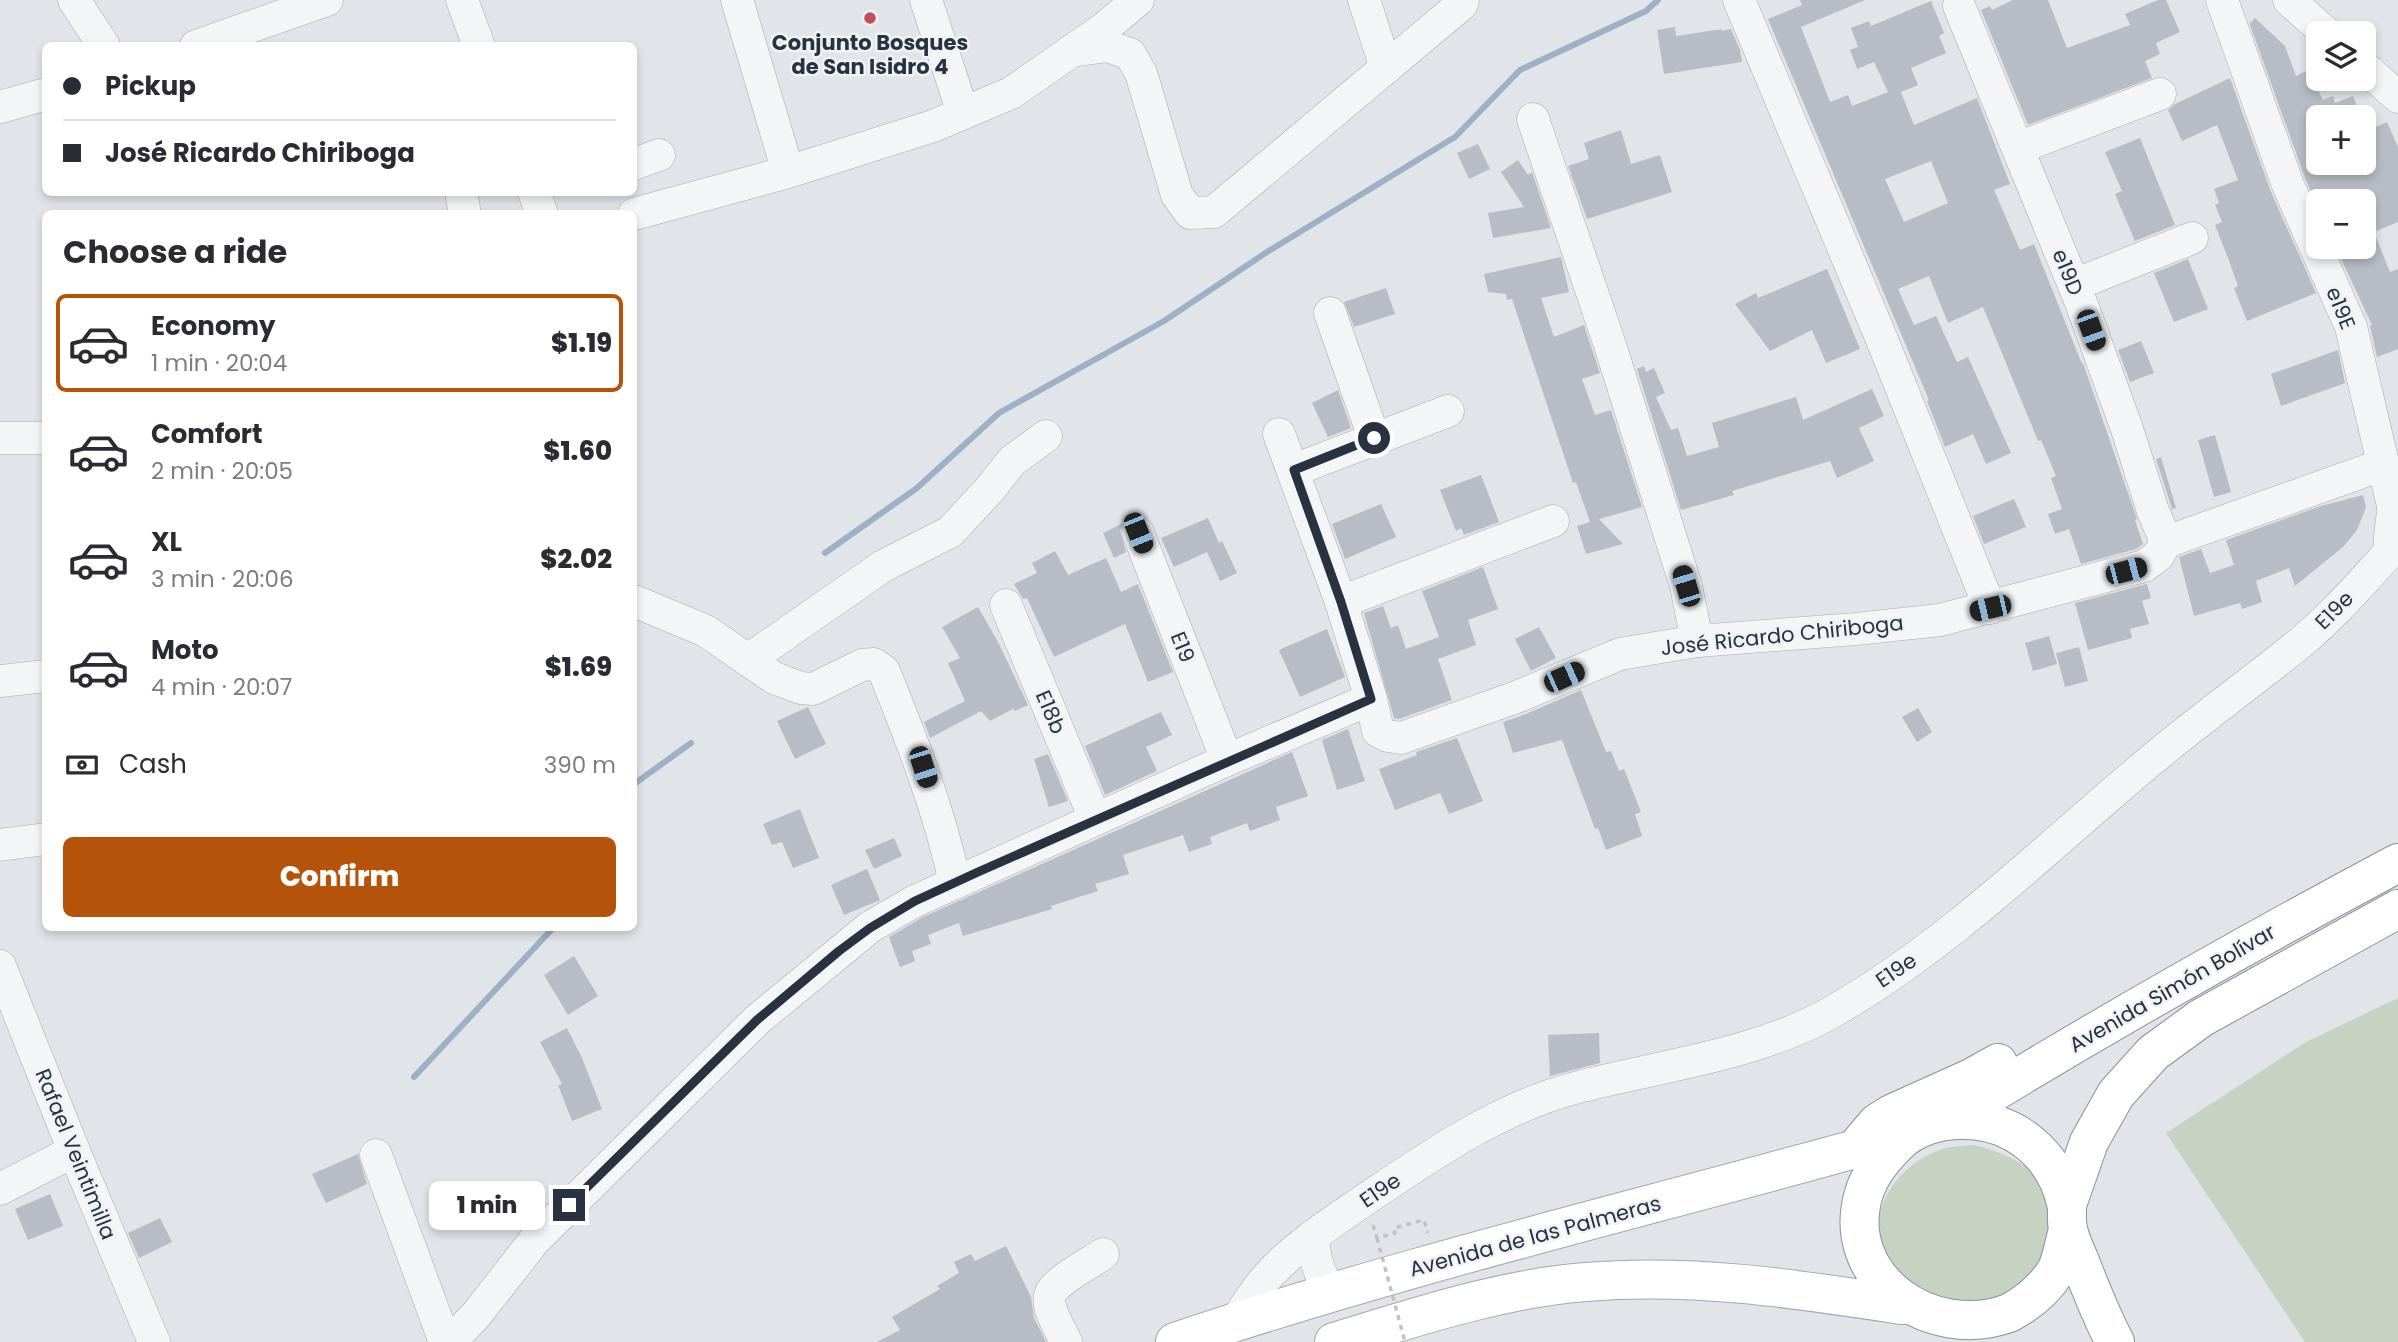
<!DOCTYPE html>
<meta charset="utf-8">
<style>
body{margin:0;font-family:Poppins,sans-serif;background:#f2f2f3;color:#2b2b33;height:100vh;display:flex;flex-direction:column;font-size:26px;white-space:nowrap}
*{box-sizing:border-box;margin:0}
p{font-size:23px;color:#7c7c81}
.icon{flex:none;width:38px;height:38px;fill:none;stroke:currentColor;stroke-width:2;stroke-linecap:round;stroke-linejoin:round}
.map{position:relative;flex:1;overflow:hidden}
.sheet{position:absolute;left:42px;top:210px;width:595px;height:721px;display:flex;flex-direction:column;background:#fff;border-radius:10px;box-shadow:0 4px 10px #0003}
.sheet>*{flex:none}
.guide{position:absolute;left:42px;top:42px;width:595px;height:154px;border-radius:10px;box-shadow:0 4px 10px #0003;display:grid;align-content:center;height:154px;padding:0 21px;background:#fff}
.tools{position:absolute;left:2306px;top:21px;display:grid;gap:14px}
.tools a{display:grid;place-items:center;width:70px;height:70px;border-radius:10px;background:#fff;box-shadow:0 4px 10px #0003;font-size:35px}
.end{position:absolute;width:32px;height:32px;margin:-16px;border:9px solid #2a3140;background:#fff;box-shadow:0 0 0 4px #fff}
.from{border-radius:50%}
.bubble{position:absolute;height:49px;border-radius:10px;background:#fff;box-shadow:0 4px 10px #0003;font-size:23px;font-weight:800;line-height:49px;text-align:center}
.car{position:absolute;width:21px;height:42px;margin:-21px -10px;border-radius:9px;box-shadow:0 0 5px 2px #0007;background:linear-gradient(#222 24%,#8ab4d8 0 40%,#222 0 76%,#8ab4d8 0 86%,#222 0)}
.guide b{display:flex;align-items:center;gap:24px;height:66px;font-size:26px}
.guide b+b{border-top:2px solid #e1e1e2}
.guide i{width:18px;height:18px;background:#2b2b33}
ul{padding:0;list-style:none}
li{display:flex;align-items:center;gap:21px;height:98px;margin:0 14px 10px;padding:0 7px;border:4px solid transparent;border-radius:10px}
li div{flex:1}
li b{display:block;font-size:26px}
li em{font-style:normal;font-weight:800}
li.on{border-color:#b45309}
li>.icon{width:63px;height:63px;stroke-width:1.5}
h2{padding:0 21px;font-size:32px;line-height:84px}
.pay{display:flex;align-items:center;gap:18px;height:77px;padding:0 21px;font-size:26px}
.pay p{margin-inline-start:auto}
.cta{display:flex;gap:14px;margin-top:auto;padding:14px 21px}
.cta a{flex:1;height:80px;border-radius:10px;background:#b45309;color:#fff;font-size:28px;font-weight:800;line-height:80px;text-align:center}
.map>svg:first-child{display:block}
.green{fill:#c6d2c2}
.lines{fill:none;stroke-linecap:round;stroke-linejoin:round}
.stream{stroke:#9eb0c7;stroke-width:6}
.building{fill:#b8bdc5;fill-rule:evenodd}
.minor-casing{stroke:#a6abb3;stroke-width:33}
.major-casing{stroke:#a1a8b4;stroke-width:40}
.highway-casing{stroke:#89919f;stroke-width:40}
.path{stroke:#bfc2c7;stroke-width:3.5;stroke-dasharray:5 5;stroke-linecap:butt}
.minor{stroke:#f3f5f7;stroke-width:32}
.major{stroke:#fff;stroke-width:38}
.highway{stroke:#fff;stroke-width:38}
.path-bridge{stroke:#bfc2c7;stroke-width:3.5;stroke-dasharray:5 5;stroke-linecap:butt}
.route{stroke:#2a3140;stroke-width:9}
.poi-dot{fill:#c74d5a;stroke:#f0f3f6;stroke-width:2.5}
.labels{text-anchor:middle;dominant-baseline:central;stroke-width:5;stroke-linejoin:round;paint-order:stroke}
.poi-label{font-size:21px;font-weight:bold;fill:#2a3140;stroke:#f0f3f6}
.street-label{font-size:21px;fill:#2a3140;stroke:#f0f3f6}
</style>
<div class="map">
<svg width="2398" height="1342" viewBox="0 0 2398 1342">
<rect width="100%" height="100%" fill="#e1e4e9"/>
<g class="green">
<polygon points="2398,998 2398,1342 2305,1342 2166,1133 2306,1042"/>
<path d="M1974,1145C2001,1152 2036,1164 2046,1193C2052,1210 2052,1231 2055,1248L2003,1315L1896,1289C1891,1274 1878,1247 1878,1233C1877,1193 1907,1161 1942,1149C1952,1146 1964,1146 1974,1145Z"/>
</g>
<g class="lines">
<g class="stream">
<polyline points="825,553 917,488 999,413 1164,321 1267,252 1455,137 1520,70 1646,11 1658,0"/>
<polyline points="634,784 691,743"/>
<polyline points="414,1077 553,928"/>
</g>
</g>
<g class="building">
<path d="M1800,0H1865L1801,27L1830,102L1848,95L1852,106L1888,92L1874,62L1857,69L1850,50L1858,47L1851,28L1869,21L1871,26L1931,1L1944,33L1939,36L1946,53L1911,68L1918,85L1901,92L1914,125L1977,98L2010,184L1994,190L2020,250L2034,244L2082,364L2083,363L2137,519L2135,520L2143,544L2136,549L2081,564L2069,529L2055,534L2048,514L2062,509L2051,478L2056,476L2041,440L2038,441L1983,307L1948,323L1929,276L1898,289L1914,325L1936,316L1957,362L1968,357L2011,453L1986,464L1973,434L1945,447L1927,401L1929,400L1768,19L1802,5ZM1931,161L1948,203L1904,222L1885,179Z"/>
<polygon points="2013,0 2048,0 2067,48 2130,25 2125,14 2158,0 2166,0 2180,32 2156,43 2160,54 2145,61 2152,78 2028,125 1981,10 1990,6 1992,10"/>
<polygon points="2255,18 2285,46 2296,76 2308,70 2323,100 2333,96 2335,103 2353,96 2361,117 2319,117 2319,163 2364,163 2364,132 2387,122 2398,147 2398,222 2374,232 2390,272 2398,269 2398,349 2377,357 2370,326 2372,325 2336,248 2364,247 2364,201 2319,201 2318,208 2305,178 2249,22 2251,23"/>
<polygon points="1675,27 1676,36 1722,29 1722,31 1731,29 1740,50 1742,62 1664,74 1657,30"/>
<polygon points="2230,78 2271,192 2316,293 2247,321 2234,288 2238,286 2228,258 2215,225 2222,222 2215,205 2219,203 2214,189 2238,180 2217,125 2182,141 2168,110 2175,104"/>
<polygon points="1621,130 1631,164 1660,155 1672,192 1587,219 1568,166 1589,159 1584,143"/>
<polygon points="2140,138 2175,225 2135,241 2115,194 2122,191 2105,152"/>
<polygon points="1478,144 1490,169 1469,179 1457,153"/>
<polygon points="1518,160 1528,175 1532,172 1551,228 1493,238 1488,213 1524,207 1501,172"/>
<polygon points="1561,257 1569,292 1541,298 1554,337 1584,325 1600,373 1582,379 1595,415 1611,410 1642,507 1599,519 1623,544 1586,554 1577,526 1590,522 1576,482 1573,483 1512,299 1507,300 1506,294 1488,292 1484,274"/>
<polygon points="2188,259 2208,309 2174,322 2154,273"/>
<polygon points="1827,269 1860,349 1826,363 1812,330 1770,351 1735,304 1756,293 1758,298"/>
<polygon points="1386,288 1395,314 1354,327 1344,302"/>
<polygon points="2141,341 2154,373 2130,382 2118,350"/>
<polygon points="2338,350 2345,383 2281,406 2271,374"/>
<polygon points="1644,366 1646,372 1654,368 1665,393 1656,397 1671,430 1678,428 1687,456 1719,447 1712,423 1796,397 1803,420 1872,389 1884,416 1859,428 1874,461 1837,478 1830,461 1732,491 1734,495 1681,510 1637,369"/>
<polygon points="1338,390 1351,428 1328,437 1312,403"/>
<polygon points="2215,435 2231,492 2214,497 2198,440"/>
<polygon points="2161,457 2176,508 2172,509 2156,459"/>
<polygon points="1481,475 1499,522 1464,535 1461,528 1456,531 1440,490"/>
<polygon points="2363,495 2366,507 2363,515 2357,530 2343,547 2295,586 2289,568 2256,581 2262,602 2242,609 2240,603 2194,616 2179,557 2201,549 2210,573 2234,565 2226,540 2321,506"/>
<polygon points="2014,499 2026,527 1984,544 1973,516"/>
<polygon points="1381,504 1396,537 1345,559 1332,524"/>
<polygon points="1208,518 1219,543 1222,541 1237,573 1220,581 1207,552 1174,567 1161,538"/>
<polygon points="1123,523 1120,531 1126,552 1114,558 1103,533"/>
<polygon points="1055,551 1068,575 1106,558 1121,592 1138,584 1173,672 1148,682 1125,624 1054,657 1027,598 1023,599 1014,584 1037,573 1032,563"/>
<polygon points="1483,567 1498,609 1468,620 1476,645 1438,659 1452,700 1399,719 1394,718 1364,613 1383,606 1391,628 1398,625 1406,649 1439,637 1422,591"/>
<polygon points="2147,584 2151,598 2142,601 2149,624 2130,629 2132,638 2088,650 2075,603"/>
<polygon points="978,607 998,642 1028,705 1015,711 1013,709 990,721 981,711 930,738 924,722 965,701 948,663 960,658 942,627"/>
<polygon points="1539,627 1556,658 1531,671 1515,639"/>
<polygon points="1327,629 1345,677 1300,697 1279,650"/>
<polygon points="2049,636 2057,664 2033,671 2025,643"/>
<polygon points="2079,647 2088,681 2065,687 2056,653"/>
<polygon points="1581,690 1606,752 1611,751 1619,771 1624,769 1641,812 1635,814 1642,836 1606,850 1598,828 1595,829 1562,740 1513,753 1503,722 1526,714"/>
<polygon points="808,707 826,744 795,759 777,721"/>
<polygon points="1918,708 1932,732 1917,742 1902,717"/>
<polygon points="1161,712 1172,735 1146,747 1157,771 1105,795 1085,746"/>
<polygon points="1348,729 1365,781 1337,790 1322,740"/>
<polygon points="1457,738 1483,801 1449,814 1440,793 1395,810 1379,769 1417,755 1416,752"/>
<polygon points="1292,752 1308,796 1276,807 1280,820 1250,831 1247,823 1210,837 1212,844 1189,852 1183,835 1123,855 1129,874 1095,884 1098,891 1051,906 1052,909 963,936 959,923 928,935 931,944 912,951 915,961 900,967 889,937 923,917"/>
<polygon points="1048,754 1068,801 1049,807 1034,759"/>
<polygon points="800,809 819,858 793,868 782,842 772,845 763,824"/>
<polygon points="894,838 902,856 874,869 865,850"/>
<polygon points="867,869 880,900 844,915 831,885"/>
<polygon points="574,956 598,996 568,1015 544,975"/>
<polygon points="567,1028 582,1058 602,1109 572,1121 558,1085 562,1084 540,1042"/>
<polygon points="1599,1033 1600,1063 1550,1076 1548,1035"/>
<polygon points="358,1154 367,1184 326,1203 312,1174"/>
<polygon points="50,1194 63,1226 28,1240 15,1209"/>
<polygon points="160,1218 172,1242 139,1258 128,1233"/>
<polygon points="1006,1246 1031,1297 1034,1318 1046,1342 877,1342 900,1330 892,1317 940,1289 937,1286 959,1273 954,1262 971,1254 975,1261"/>
</g>
<g class="lines">
<defs>
<g id="minor">
<polyline points="74,0 104,46"/>
<polyline points="462,0 479,46"/>
<polyline points="737,0 788,172"/>
<polyline points="926,0 963,113"/>
<polyline points="1364,0 1386,68"/>
<polyline points="1739,0 1880,335 1990,608"/>
<polyline points="2289,0 2326,33"/>
<polyline points="1959,6 2082,305 2127,429 2153,511 2166,542"/>
<polyline points="196,46 327,0"/>
<polyline points="1071,51 1107,46 1130,54 1141,73 1177,195 1190,213 1214,212 1462,4 1463,0"/>
<polyline points="2364,67 2398,97"/>
<polyline points="0,107 46,94"/>
<polyline points="1533,119 1609,342 1686,586 1697,641"/>
<polyline points="2018,148 2160,94"/>
<polyline points="634,164 659,155"/>
<polyline points="461,192 465,214"/>
<polyline points="534,192 542,214"/>
<polyline points="634,214 788,172 933,126 1011,93 1102,30 1138,0"/>
<polyline points="2074,285 2192,238"/>
<polyline points="1330,313 1374,438"/>
<polyline points="1279,434 1341,602 1371,699"/>
<polyline points="0,438 46,438"/>
<polyline points="1294,470 1448,411"/>
<polyline points="1138,533 1227,760"/>
<path d="M634,601L706,631L774,678L801,688L813,689L862,665L874,664L884,671C912,741 939,809 955,883"/>
<polyline points="1341,602 1553,521"/>
<polyline points="1006,605 1095,819"/>
<polyline points="748,660 883,566 950,532 990,489 1012,461 1046,436"/>
<polyline points="0,681 46,676"/>
<polyline points="0,845 46,839"/>
<polyline points="0,966 74,1151 154,1342"/>
<polyline points="376,1155 445,1342"/>
<polyline points="0,1189 74,1151"/>
<path d="M1313,1236C1314,1258 1319,1275 1332,1293"/>
<path d="M1235,1322C1246,1306 1256,1289 1268,1276C1295,1246 1331,1223 1363,1201C1428,1157 1498,1108 1575,1088C1659,1066 1757,1055 1832,1012C1952,943 2049,845 2155,757C2202,718 2252,682 2300,643C2333,616 2361,583 2390,552C2388,536 2393,523 2393,506L2351,327L2288,185L2222,0"/>
<polyline points="450,1342 476,1315 534,1241 757,1020 870,927 915,901 955,883 1227,760 1371,699 1378,731 1388,736 1401,738 1514,698 1620,654 1697,641 1856,629 1940,620 2144,566 2158,556 2166,542 2382,465"/>
<path d="M1066,1342C1061,1330 1046,1308 1050,1295C1053,1282 1092,1262 1103,1254"/>
</g>
<g id="major">
<path d="M1175,1342C1398,1267 1628,1212 1855,1149L1886,1143"/>
<path d="M1334,1342C1413,1318 1503,1288 1586,1282C1694,1273 1796,1289 1902,1305"/>
</g>
<g id="highway">
<path d="M1950,1119C2096,1029 2246,944 2398,863"/>
<polyline points="1855,1149 1877,1123 1891,1114 1971,1078 1998,1063"/>
<polyline points="2067,1205 2089,1142 2116,1094 2153,1053 2201,1018 2398,909"/>
<path d="M2068,1230C2064,1243 2062,1259 2056,1271C2044,1290 2028,1303 2009,1313C1931,1342 1838,1278 1864,1193C1870,1174 1882,1159 1896,1145C1913,1127 1941,1119 1964,1120C2014,1120 2055,1154 2066,1203C2068,1211 2066,1221 2068,1229C2070,1239 2075,1250 2079,1259C2090,1287 2101,1316 2115,1342"/>
</g>
</defs>
<use href="#minor" class="minor-casing"/>
<use href="#major" class="major-casing"/>
<use href="#highway" class="highway-casing"/>
<polyline class="path" points="1373,1225 1377,1238 1395,1233 1394,1228 1424,1220 1428,1233"/>
<use href="#minor" class="minor"/>
<use href="#major" class="major"/>
<use href="#highway" class="highway"/>
<polyline class="path-bridge" points="1377,1238 1405,1342"/>
</g>
<g class="lines">
<polyline class="route" points="569,1205 757,1020 839,951 870,928 915,901 978,872 1371,699 1341,602 1294,470 1374,438"/>
</g>
<circle class="poi-dot" cx="870" cy="18" r="7"/>
<g class="labels">
<g class="poi-label">
<text x="870" y="42">Conjunto Bosques<tspan x="870" dy="24">de San Isidro 4</tspan></text>
</g>
<g class="street-label">
<text transform="translate(2068 272) rotate(68)">e19D</text>
<text transform="translate(2341 308) rotate(68)">e19E</text>
<text transform="translate(2334 610) rotate(-45)">E19e</text>
<text transform="translate(1782 635) rotate(-6)">José Ricardo Chiriboga</text>
<text transform="translate(1183 647) rotate(68)">E19</text>
<text transform="translate(1051 712) rotate(67)">E18b</text>
<text transform="translate(1896 970) rotate(-34)">E19e</text>
<text transform="translate(2172 988) rotate(-30)">Avenida Simón Bolívar</text>
<text transform="translate(76 1154) rotate(68)">Rafael Veintimilla</text>
<text transform="translate(1380 1190) rotate(-34)">E19e</text>
<text transform="translate(1535 1236) rotate(-15)">Avenida de las Palmeras</text>
</g>
</g>
</svg>
<div class="tools">
<a><svg class="icon" aria-label="layers" viewBox="0 0 24 24"><path d="M12 4l9 5-9 5-9-5zM3 14l9 5 9-5"/></svg></a>
<a>+</a>
<a>−</a>
</div>
<i class="end from" style="left:1374px;top:438px"></i>
<i class="end" style="left:569px;top:1205px"></i>
<div class="bubble" style="left:429px;top:1181px;width:116px">1 min</div>
<i class="car" style="left:2091px;top:330px;rotate:160deg"></i>
<i class="car" style="left:1138px;top:533px;rotate:158deg"></i>
<i class="car" style="left:2126px;top:571px;rotate:75deg"></i>
<i class="car" style="left:1686px;top:586px;rotate:343deg"></i>
<i class="car" style="left:1990px;top:608px;rotate:257deg"></i>
<i class="car" style="left:1564px;top:677px;rotate:66deg"></i>
<i class="car" style="left:923px;top:767px;rotate:162deg"></i>
<div class="guide">
<b><i class="from"></i>Pickup</b>
<b><i></i>José Ricardo Chiriboga</b>
</div>
<section class="sheet">
<h2>Choose a ride</h2>
<ul>
<li class="on"><svg class="icon" aria-label="car" viewBox="0 0 24 24"><path d="M5 17H2v-5l4-1 3-4h7l3 4 3 1v5h-3M9 17h6M6 11h13"/><circle cx="7" cy="17" r="2"/><circle cx="17" cy="17" r="2"/></svg><div><b>Economy</b><p>1 min · 20:04</p></div><em>$1.19</em></li>
<li><svg class="icon" aria-label="car" viewBox="0 0 24 24"><path d="M5 17H2v-5l4-1 3-4h7l3 4 3 1v5h-3M9 17h6M6 11h13"/><circle cx="7" cy="17" r="2"/><circle cx="17" cy="17" r="2"/></svg><div><b>Comfort</b><p>2 min · 20:05</p></div><em>$1.60</em></li>
<li><svg class="icon" aria-label="car" viewBox="0 0 24 24"><path d="M5 17H2v-5l4-1 3-4h7l3 4 3 1v5h-3M9 17h6M6 11h13"/><circle cx="7" cy="17" r="2"/><circle cx="17" cy="17" r="2"/></svg><div><b>XL</b><p>3 min · 20:06</p></div><em>$2.02</em></li>
<li><svg class="icon" aria-label="car" viewBox="0 0 24 24"><path d="M5 17H2v-5l4-1 3-4h7l3 4 3 1v5h-3M9 17h6M6 11h13"/><circle cx="7" cy="17" r="2"/><circle cx="17" cy="17" r="2"/></svg><div><b>Moto</b><p>4 min · 20:07</p></div><em>$1.69</em></li>
</ul>
<div class="pay"><svg class="icon" aria-label="cash" viewBox="0 0 24 24"><path d="M3 7h18v10H3z"/><circle cx="12" cy="12" r="2"/></svg>Cash<p>390 m</p></div>
<div class="cta"><a>Confirm</a></div>
</section>
</div>
